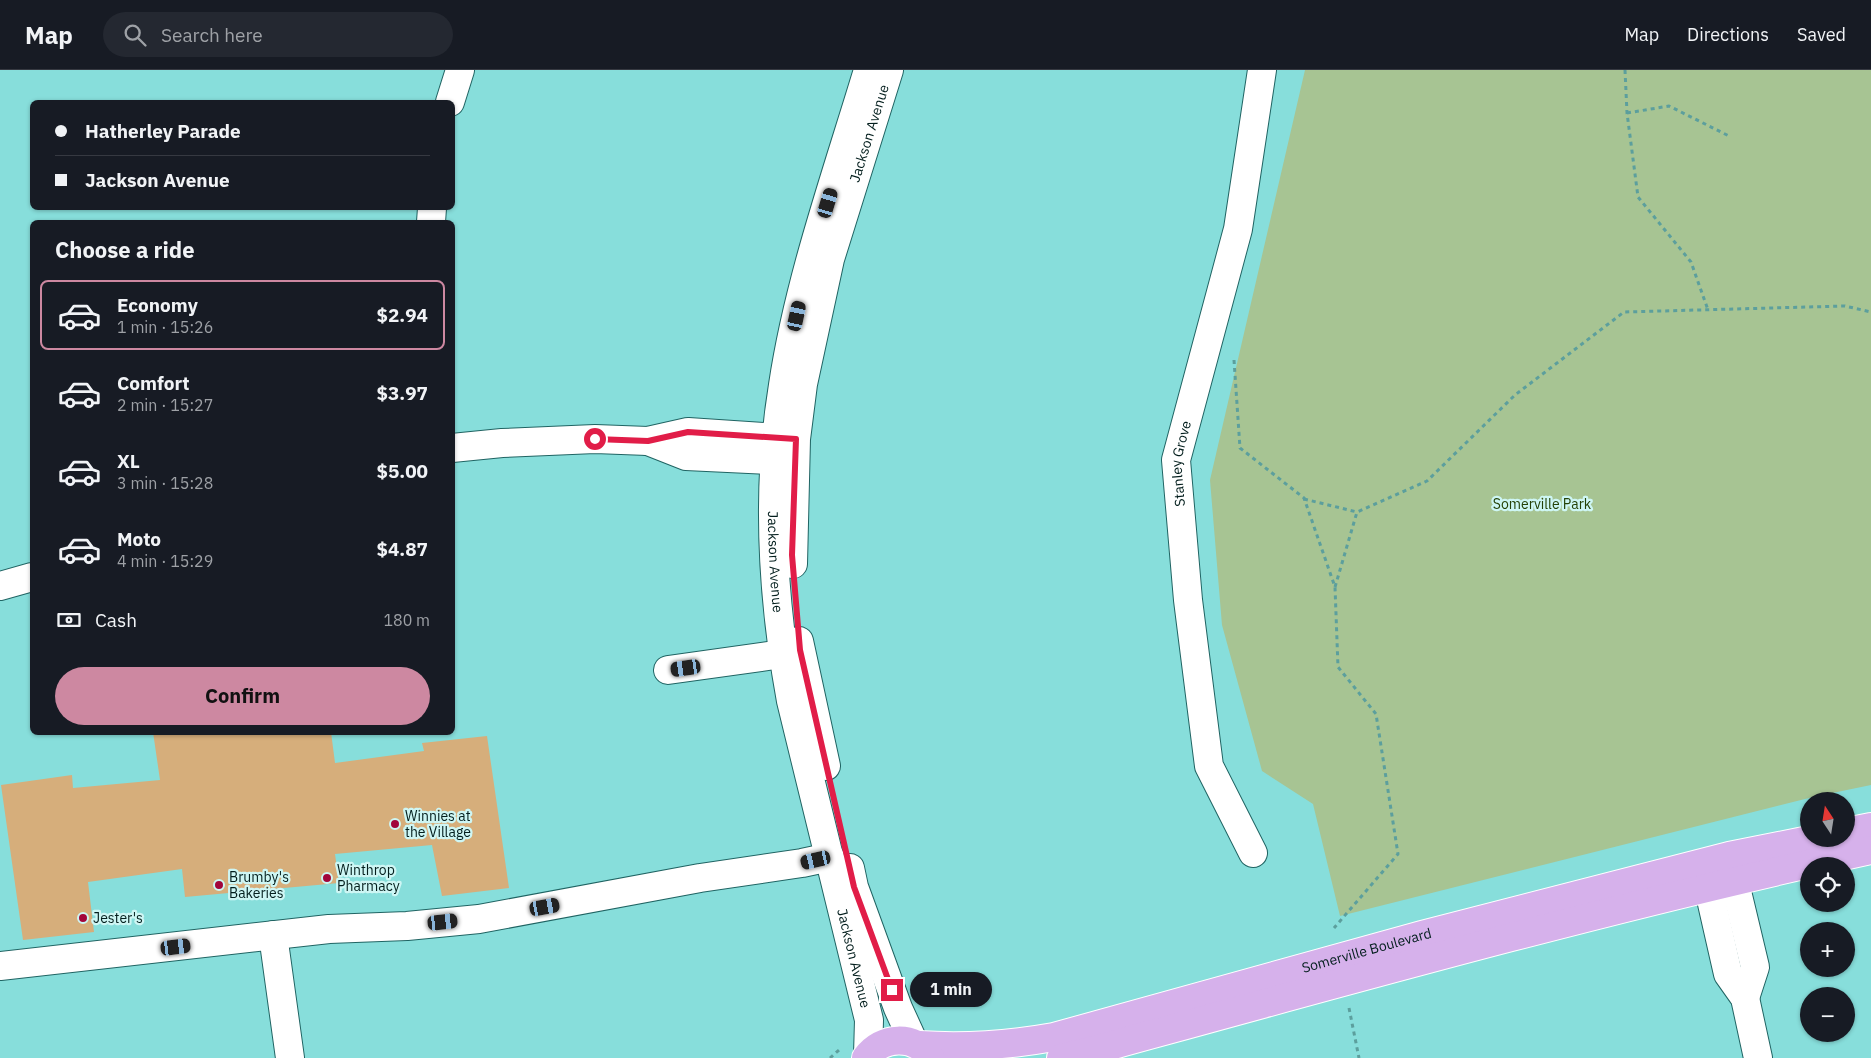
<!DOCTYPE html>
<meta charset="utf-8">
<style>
body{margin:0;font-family:"IBM Plex Sans",sans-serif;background:#242831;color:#f1f3f6;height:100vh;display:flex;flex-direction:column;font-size:19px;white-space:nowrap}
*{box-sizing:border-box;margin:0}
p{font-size:16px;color:#9ea1a6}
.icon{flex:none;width:28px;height:28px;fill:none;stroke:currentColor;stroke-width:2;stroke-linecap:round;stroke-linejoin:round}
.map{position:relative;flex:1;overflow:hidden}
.side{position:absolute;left:30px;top:150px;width:425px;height:515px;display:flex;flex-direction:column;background:#171b24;border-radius:8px;box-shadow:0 1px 4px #0004}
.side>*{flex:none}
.banner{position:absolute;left:30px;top:30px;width:425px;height:110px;border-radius:8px;box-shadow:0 1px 4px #0004;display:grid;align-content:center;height:110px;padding:0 25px;background:#171b24}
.needle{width:32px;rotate:348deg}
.buttons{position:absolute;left:1800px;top:722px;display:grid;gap:10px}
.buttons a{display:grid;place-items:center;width:55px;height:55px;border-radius:50%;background:#171b24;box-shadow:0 1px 4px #0004;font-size:25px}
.end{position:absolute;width:22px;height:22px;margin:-11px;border:6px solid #e11d48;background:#fff;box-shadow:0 0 0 2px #fff}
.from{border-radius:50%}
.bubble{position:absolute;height:35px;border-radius:18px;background:#171b24;box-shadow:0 1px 4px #0004;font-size:16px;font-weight:800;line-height:35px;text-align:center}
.car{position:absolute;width:15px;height:30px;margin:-15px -8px;border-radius:6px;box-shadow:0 0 4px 1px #0007;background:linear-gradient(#222 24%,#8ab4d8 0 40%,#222 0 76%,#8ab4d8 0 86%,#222 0)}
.banner b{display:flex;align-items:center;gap:18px;height:48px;font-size:19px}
.banner b+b{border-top:1px solid #363941}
.banner i{width:12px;height:12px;background:#f1f3f6}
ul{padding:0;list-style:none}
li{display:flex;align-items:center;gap:15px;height:70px;margin:0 10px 8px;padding:0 15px;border:2px solid transparent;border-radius:8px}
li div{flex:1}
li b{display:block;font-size:19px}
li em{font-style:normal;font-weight:800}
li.current{border-color:#cd88a1}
li>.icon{width:45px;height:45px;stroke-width:1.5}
h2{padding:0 25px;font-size:22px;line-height:60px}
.pay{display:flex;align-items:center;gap:12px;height:55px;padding:0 25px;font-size:19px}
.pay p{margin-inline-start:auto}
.primary-button{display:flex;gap:10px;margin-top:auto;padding:10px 25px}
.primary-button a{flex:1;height:58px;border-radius:30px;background:#cd88a1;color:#111;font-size:20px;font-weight:800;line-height:58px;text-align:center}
header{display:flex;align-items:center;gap:30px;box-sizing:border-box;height:70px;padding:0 25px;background:#171b24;border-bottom:1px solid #363941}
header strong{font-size:24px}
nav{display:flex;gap:28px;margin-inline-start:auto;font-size:18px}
.search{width:350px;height:45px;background:#242831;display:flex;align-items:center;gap:12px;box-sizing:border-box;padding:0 18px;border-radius:28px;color:#9ea1a6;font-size:19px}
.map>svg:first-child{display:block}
.green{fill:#a7c493}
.building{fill:#d6ae7b}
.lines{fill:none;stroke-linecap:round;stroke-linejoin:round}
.minor-casing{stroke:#206463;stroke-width:30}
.major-casing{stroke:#fff;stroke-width:30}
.path{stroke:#5c9f9d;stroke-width:3;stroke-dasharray:4 4;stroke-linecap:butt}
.minor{stroke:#fff;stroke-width:28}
.major{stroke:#d6b1eb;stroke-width:28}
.route{stroke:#e11d48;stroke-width:6}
.poi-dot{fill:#a2053a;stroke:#cef6f4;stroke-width:2}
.labels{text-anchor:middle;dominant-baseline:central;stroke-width:4.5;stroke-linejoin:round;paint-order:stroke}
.street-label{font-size:14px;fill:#031e1d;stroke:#cef6f4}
.park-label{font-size:14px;fill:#244106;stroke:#cef6f4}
.poi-label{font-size:14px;fill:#031e1d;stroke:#cef6f4;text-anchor:start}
</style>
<header>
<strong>Map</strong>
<div class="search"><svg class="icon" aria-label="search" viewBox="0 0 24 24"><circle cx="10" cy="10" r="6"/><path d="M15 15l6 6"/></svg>Search here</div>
<nav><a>Map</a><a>Directions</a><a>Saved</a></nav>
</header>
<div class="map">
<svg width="1871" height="988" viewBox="0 0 1871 988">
<rect width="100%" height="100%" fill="#87dedb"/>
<polygon class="green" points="1305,0 1871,0 1871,715 1813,727 1340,846 1313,734 1262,701 1222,555 1210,410"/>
<polygon class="building" points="153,662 331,662 335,693 424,681 422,673 487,666 509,818 442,826 432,775 335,784 339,813 185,827 182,799 88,812 94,862 23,870 1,715 72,705 73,718 160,710"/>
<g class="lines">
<defs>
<g id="minor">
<path id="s1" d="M868,0C837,103 799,209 783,315C766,419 772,527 791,631L869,950L868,985"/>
<polyline points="450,32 460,0"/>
<polyline points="431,152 432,138"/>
<polyline points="648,371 686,386 793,391"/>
<polyline points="452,378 502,373 595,369 648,371 688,362 794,369"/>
<path id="s2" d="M793,494L796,369L803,314L830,189L889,0"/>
<polyline points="0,516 32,507"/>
<polyline points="799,571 826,696"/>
<polyline points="668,600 782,584"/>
<path id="s3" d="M1253,783L1209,696L1188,530L1176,390L1238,159L1262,0"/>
<polyline points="1729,788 1755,897 1745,928"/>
<polyline points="1703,794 1728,904 1745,928 1758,988"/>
<polyline points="850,798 854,817 898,938 914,973"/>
<polyline points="273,865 290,988"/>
<polyline points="0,896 329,859 407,856 479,849 700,808 802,793 830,787"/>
</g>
<g id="major">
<polyline points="1846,762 1871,757"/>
<path id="s4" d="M919,975C964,978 1009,975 1054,967L1422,865L1729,786L1814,769"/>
<path d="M866,988C881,966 915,964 930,987"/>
<path d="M1061,988L1095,980C1353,909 1610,837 1871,780"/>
</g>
</defs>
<use href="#minor" class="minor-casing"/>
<use href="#major" class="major-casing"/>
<g class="path">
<polyline points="1625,0 1627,43 1638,127 1691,192 1708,240"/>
<polyline points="1627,43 1669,36 1729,66"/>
<polyline points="1234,290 1240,378 1304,428 1335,517 1338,597 1376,644 1398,784 1334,858"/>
<polyline points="1304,429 1357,442"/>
<polyline points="1335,517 1357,442 1427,411 1515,325 1624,242 1845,236 1871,242"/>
<polyline points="1349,938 1359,988"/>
<polyline points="830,988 839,980"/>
</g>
<use href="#minor" class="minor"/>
<use href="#major" class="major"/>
</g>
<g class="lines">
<polyline class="route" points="595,369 648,371 688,362 796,369 792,485 800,580 854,817 892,920"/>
</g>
<g class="poi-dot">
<circle cx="395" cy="754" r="5"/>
<circle cx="327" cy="808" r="5"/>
<circle cx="219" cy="815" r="5"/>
<circle cx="83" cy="848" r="5"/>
</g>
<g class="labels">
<g class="street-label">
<text stroke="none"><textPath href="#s2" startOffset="440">Jackson Avenue</textPath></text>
<text stroke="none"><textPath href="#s3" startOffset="402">Stanley Grove</textPath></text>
<text stroke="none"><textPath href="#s1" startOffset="504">Jackson Avenue</textPath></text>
<text stroke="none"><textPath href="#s4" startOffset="460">Somerville Boulevard</textPath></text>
<text stroke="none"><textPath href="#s1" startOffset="909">Jackson Avenue</textPath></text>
</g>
<g class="park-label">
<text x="1542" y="434">Somerville Park</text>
</g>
<g class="poi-label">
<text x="405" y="746">Winnies at<tspan x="405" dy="16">the Village</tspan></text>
<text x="337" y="800">Winthrop<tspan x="337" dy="16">Pharmacy</tspan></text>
<text x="229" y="807">Brumby's<tspan x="229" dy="16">Bakeries</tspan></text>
<text x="93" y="848">Jester's</text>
</g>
</g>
</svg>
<div class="buttons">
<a><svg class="needle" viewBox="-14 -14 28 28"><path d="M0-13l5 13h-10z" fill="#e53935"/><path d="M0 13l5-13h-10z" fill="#9ea1a6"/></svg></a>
<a><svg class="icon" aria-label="locate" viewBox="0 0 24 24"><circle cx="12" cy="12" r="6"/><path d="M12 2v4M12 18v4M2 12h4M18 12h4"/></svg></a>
<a>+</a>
<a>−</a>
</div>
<i class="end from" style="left:595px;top:369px"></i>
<i class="end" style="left:892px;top:920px"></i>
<div class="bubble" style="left:910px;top:902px;width:82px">1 min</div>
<i class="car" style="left:828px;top:133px;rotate:17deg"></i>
<i class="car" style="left:797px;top:246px;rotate:12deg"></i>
<i class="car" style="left:686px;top:598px;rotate:262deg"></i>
<i class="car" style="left:816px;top:790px;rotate:257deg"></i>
<i class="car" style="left:545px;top:837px;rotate:80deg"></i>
<i class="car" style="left:443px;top:852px;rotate:84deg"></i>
<i class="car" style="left:176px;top:877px;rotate:83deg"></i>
<div class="banner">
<b><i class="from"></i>Hatherley Parade</b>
<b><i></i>Jackson Avenue</b>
</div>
<section class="side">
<h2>Choose a ride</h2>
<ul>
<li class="current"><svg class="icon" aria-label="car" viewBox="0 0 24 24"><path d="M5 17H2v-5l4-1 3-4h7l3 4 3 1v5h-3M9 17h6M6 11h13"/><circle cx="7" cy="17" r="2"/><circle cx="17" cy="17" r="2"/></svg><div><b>Economy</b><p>1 min · 15:26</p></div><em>$2.94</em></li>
<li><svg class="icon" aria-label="car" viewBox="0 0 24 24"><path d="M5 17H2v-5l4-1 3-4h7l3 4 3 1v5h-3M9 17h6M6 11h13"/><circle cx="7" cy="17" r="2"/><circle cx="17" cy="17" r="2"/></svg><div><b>Comfort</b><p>2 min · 15:27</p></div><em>$3.97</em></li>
<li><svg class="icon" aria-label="car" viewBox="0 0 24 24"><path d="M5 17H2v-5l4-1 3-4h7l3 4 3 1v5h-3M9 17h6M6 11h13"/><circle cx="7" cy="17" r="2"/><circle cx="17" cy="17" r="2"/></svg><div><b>XL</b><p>3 min · 15:28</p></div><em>$5.00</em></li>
<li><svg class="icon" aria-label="car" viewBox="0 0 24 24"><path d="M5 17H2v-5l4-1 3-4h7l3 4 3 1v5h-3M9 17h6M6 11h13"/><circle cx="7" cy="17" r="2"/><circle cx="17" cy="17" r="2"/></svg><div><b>Moto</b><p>4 min · 15:29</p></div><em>$4.87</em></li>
</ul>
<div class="pay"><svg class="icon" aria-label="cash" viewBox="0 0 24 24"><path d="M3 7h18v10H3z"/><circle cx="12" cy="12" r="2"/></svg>Cash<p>180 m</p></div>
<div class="primary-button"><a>Confirm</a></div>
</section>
</div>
